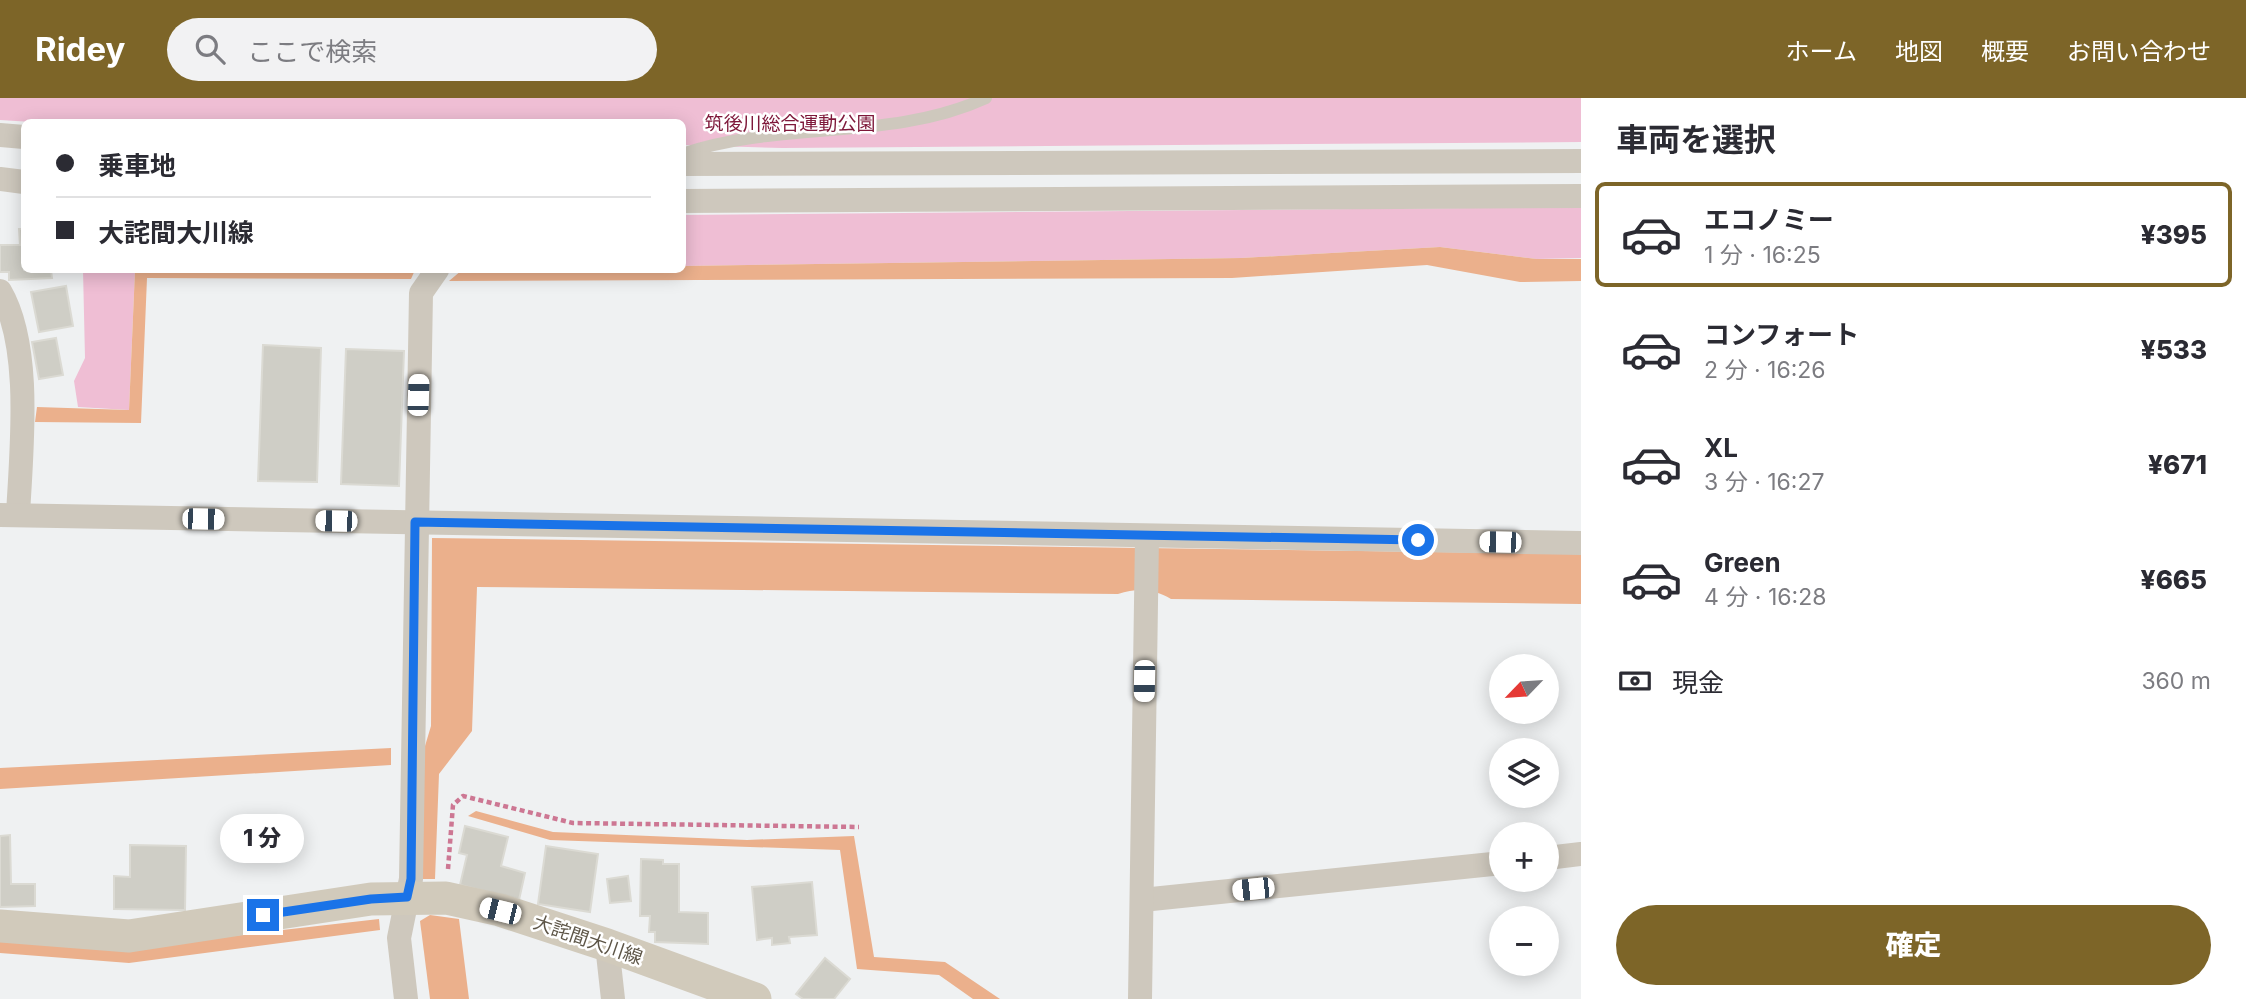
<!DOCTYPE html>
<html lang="ja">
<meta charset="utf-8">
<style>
body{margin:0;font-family:Inter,"Noto Sans JP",sans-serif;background:#f2f2f3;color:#2b2b33;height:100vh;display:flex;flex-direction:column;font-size:26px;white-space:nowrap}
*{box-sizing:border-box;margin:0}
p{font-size:23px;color:#7c7c81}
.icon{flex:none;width:38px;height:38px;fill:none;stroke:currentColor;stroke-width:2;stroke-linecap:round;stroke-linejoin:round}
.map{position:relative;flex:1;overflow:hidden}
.sheet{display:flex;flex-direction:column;background:#fff;width:665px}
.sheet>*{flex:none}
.hud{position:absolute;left:21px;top:21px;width:665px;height:154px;border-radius:10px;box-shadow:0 4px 18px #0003;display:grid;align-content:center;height:154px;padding:0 35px;background:#fff}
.needle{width:46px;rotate:245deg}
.fabs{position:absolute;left:1489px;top:556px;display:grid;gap:14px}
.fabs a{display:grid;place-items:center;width:70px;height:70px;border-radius:50%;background:#fff;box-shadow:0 4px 18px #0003;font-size:35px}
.end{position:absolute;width:32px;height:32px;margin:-16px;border:9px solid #1a73e8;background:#fff;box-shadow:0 0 0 4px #fff}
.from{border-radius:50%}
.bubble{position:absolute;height:49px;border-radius:24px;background:#fff;box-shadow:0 4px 18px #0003;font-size:23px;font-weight:800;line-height:49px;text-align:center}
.car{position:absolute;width:21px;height:42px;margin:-21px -10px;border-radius:9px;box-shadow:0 0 5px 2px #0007;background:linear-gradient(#fff 24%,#345 0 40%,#fff 0 76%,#345 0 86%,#fff 0)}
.hud b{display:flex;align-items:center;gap:24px;height:66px;font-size:26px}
.hud b+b{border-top:2px solid #e1e1e2}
.hud i{width:18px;height:18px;background:#2b2b33}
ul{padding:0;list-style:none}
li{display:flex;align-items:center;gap:21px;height:105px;margin:0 14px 10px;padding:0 21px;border:4px solid transparent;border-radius:10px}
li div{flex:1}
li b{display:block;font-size:26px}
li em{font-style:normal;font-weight:800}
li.on{border-color:#7d6528}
li>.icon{width:63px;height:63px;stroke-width:1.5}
h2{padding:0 35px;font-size:32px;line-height:84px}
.pay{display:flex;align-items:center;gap:18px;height:77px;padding:0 35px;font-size:26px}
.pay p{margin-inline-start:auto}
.button{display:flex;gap:14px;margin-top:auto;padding:14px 35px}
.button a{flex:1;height:80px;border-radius:42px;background:#7d6528;color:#fff;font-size:28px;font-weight:800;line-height:80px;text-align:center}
header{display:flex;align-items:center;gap:42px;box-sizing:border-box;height:98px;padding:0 35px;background:#7d6528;color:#fff}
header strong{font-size:33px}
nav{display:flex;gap:38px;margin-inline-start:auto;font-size:24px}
.search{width:490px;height:63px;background:#f2f2f3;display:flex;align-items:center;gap:18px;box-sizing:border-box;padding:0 24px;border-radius:38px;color:#7c7c81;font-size:26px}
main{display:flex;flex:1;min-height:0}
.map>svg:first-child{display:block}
.green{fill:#efbed4}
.water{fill:#ebb08c}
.building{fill:#cfcec6;stroke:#dbdad3;stroke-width:2}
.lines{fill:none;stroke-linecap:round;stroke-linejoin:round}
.path{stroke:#cd7793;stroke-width:4.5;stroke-dasharray:5 3.5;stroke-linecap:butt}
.service{stroke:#cec8bd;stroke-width:12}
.minor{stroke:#cec8bd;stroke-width:24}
.secondary{stroke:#d1cabb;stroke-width:33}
.route{stroke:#1a73e8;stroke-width:9}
.labels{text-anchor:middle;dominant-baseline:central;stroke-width:5;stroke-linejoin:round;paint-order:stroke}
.park-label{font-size:19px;fill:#7e183a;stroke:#fff}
.street-label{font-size:19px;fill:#5d5547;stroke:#fff}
</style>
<header>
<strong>Ridey</strong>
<div class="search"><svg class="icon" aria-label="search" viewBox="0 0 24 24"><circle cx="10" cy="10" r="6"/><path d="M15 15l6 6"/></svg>ここで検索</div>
<nav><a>ホーム</a><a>地図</a><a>概要</a><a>お問い合わせ</a></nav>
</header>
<main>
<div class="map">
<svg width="1581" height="901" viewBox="0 0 1581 901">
<rect width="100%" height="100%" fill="#eff1f2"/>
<g class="green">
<polygon points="0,0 1581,0 1581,44 782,50 683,47 682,24 32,24 0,22"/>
<polygon points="1581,109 1581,160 1537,161 1440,149 1241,160 683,168 682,117"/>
<polygon points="83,172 135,172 129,312 78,309 74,283 85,260"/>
</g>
<g class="water">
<polygon points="1440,149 1537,161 1581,161 1581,183 1520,184 1427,167 1232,180 449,183 462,172 682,172 683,168 1241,160"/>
<polygon points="135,172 415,172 411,181 147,180 141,325 35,324 37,309 129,312"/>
<path d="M432,440L1581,456V506L1171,501C1153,490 1137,490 1118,496L477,489L472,633L439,676L435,781H422V658L431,628Z"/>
<polygon points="391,650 391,667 0,691 0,670"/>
<polygon points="476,713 553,734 747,742 854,738 874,859 945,864 1000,901 973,901 939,877 857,871 840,752 550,742 468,718"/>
<polygon points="430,817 459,821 469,901 430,901 420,823"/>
<polygon points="379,821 380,832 129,865 0,855 0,842 118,851"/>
</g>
<g class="building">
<polygon points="19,131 24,131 24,172 51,172 52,180 9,182 9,174 0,174 0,147 20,147"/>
<polygon points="66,188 73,228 39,234 31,194"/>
<polygon points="56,240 63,277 39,281 32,244"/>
<polygon points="263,247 321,250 317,384 258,383"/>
<polygon points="346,251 404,253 399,388 341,386"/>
<polygon points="465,728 508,739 501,768 525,775 519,802 460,787 467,757 459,755"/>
<polygon points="10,737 11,786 35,786 35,808 0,809 0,738"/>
<polygon points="130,747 186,748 185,812 114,811 114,778 130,779"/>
<polygon points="546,748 598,756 590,814 538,806"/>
<polygon points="641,761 663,762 663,766 679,766 679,814 708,815 708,846 655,844 655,834 649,834 650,818 640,818"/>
<polygon points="628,778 631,803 610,805 607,781"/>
<polygon points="812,784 817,837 789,839 790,845 772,847 772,840 757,842 752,789"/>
<polygon points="825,860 850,881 834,901 803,901 796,896"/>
</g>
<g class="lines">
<polyline class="path" points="448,771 453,707 463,698 573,725 859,729"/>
<path class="service" d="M682,56C781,22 890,44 986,0"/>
<g class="minor">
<polyline points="0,37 24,39"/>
<polyline points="682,66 1581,63"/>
<polyline points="0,81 24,84"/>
<polyline points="682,103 1581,98"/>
<path d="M0,193C33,249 21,354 18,417"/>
<polyline points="0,417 1581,445"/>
<polyline points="1547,760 1581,756"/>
<polyline points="1142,802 1502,765"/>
<polyline points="607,847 613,901"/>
<polyline points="406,901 399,840 411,781 421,195 437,172"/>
<polyline points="1140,901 1147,439"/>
</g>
<polyline class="secondary" points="0,828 129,838 371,801 446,800 500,812 607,847 755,901"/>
</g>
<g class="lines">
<polyline class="route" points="263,817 371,801 407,799 411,781 415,424 1418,442"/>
</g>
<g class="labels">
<g class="park-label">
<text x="790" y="25">筑後川総合運動公園</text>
</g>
<g class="street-label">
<text transform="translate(588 842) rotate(19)">大詫間大川線</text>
</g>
</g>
</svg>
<div class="fabs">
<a><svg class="needle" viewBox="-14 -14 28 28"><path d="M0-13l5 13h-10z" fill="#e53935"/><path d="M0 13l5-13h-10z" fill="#7c7c81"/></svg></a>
<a><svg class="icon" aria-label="layers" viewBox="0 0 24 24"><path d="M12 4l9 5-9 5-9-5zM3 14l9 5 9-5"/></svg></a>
<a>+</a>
<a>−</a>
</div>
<i class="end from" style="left:1418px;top:442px"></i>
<i class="end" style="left:263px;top:817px"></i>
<div class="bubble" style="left:220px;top:716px;width:84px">1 分</div>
<i class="car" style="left:418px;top:297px;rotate:2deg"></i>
<i class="car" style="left:203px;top:421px;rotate:91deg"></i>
<i class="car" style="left:336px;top:423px;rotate:271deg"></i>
<i class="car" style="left:1500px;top:444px;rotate:271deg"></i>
<i class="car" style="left:1144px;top:583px;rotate:181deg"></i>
<i class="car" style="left:1253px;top:791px;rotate:264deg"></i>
<i class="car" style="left:500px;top:813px;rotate:284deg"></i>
<div class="hud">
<b><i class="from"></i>乗車地</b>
<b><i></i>大詫間大川線</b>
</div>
</div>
<section class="sheet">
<h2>車両を選択</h2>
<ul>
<li class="on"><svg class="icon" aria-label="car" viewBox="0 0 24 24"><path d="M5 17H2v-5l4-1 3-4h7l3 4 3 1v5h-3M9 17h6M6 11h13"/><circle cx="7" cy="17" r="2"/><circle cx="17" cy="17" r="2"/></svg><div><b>エコノミー</b><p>1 分 · 16:25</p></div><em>¥395</em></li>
<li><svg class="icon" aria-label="car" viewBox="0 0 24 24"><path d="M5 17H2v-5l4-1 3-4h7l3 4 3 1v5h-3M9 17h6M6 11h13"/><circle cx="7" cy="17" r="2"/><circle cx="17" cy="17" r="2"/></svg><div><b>コンフォート</b><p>2 分 · 16:26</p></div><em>¥533</em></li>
<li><svg class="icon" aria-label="car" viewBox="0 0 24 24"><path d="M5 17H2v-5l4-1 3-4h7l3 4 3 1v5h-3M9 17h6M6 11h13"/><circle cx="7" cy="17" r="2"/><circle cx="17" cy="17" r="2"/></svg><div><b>XL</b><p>3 分 · 16:27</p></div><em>¥671</em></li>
<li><svg class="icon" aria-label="car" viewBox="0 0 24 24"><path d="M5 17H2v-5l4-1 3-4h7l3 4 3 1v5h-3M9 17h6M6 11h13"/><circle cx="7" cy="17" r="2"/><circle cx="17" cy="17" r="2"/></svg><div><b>Green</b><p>4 分 · 16:28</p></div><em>¥665</em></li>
</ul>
<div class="pay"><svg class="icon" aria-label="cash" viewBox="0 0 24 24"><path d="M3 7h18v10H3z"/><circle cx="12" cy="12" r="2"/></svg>現金<p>360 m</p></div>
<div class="button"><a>確定</a></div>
</section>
</main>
